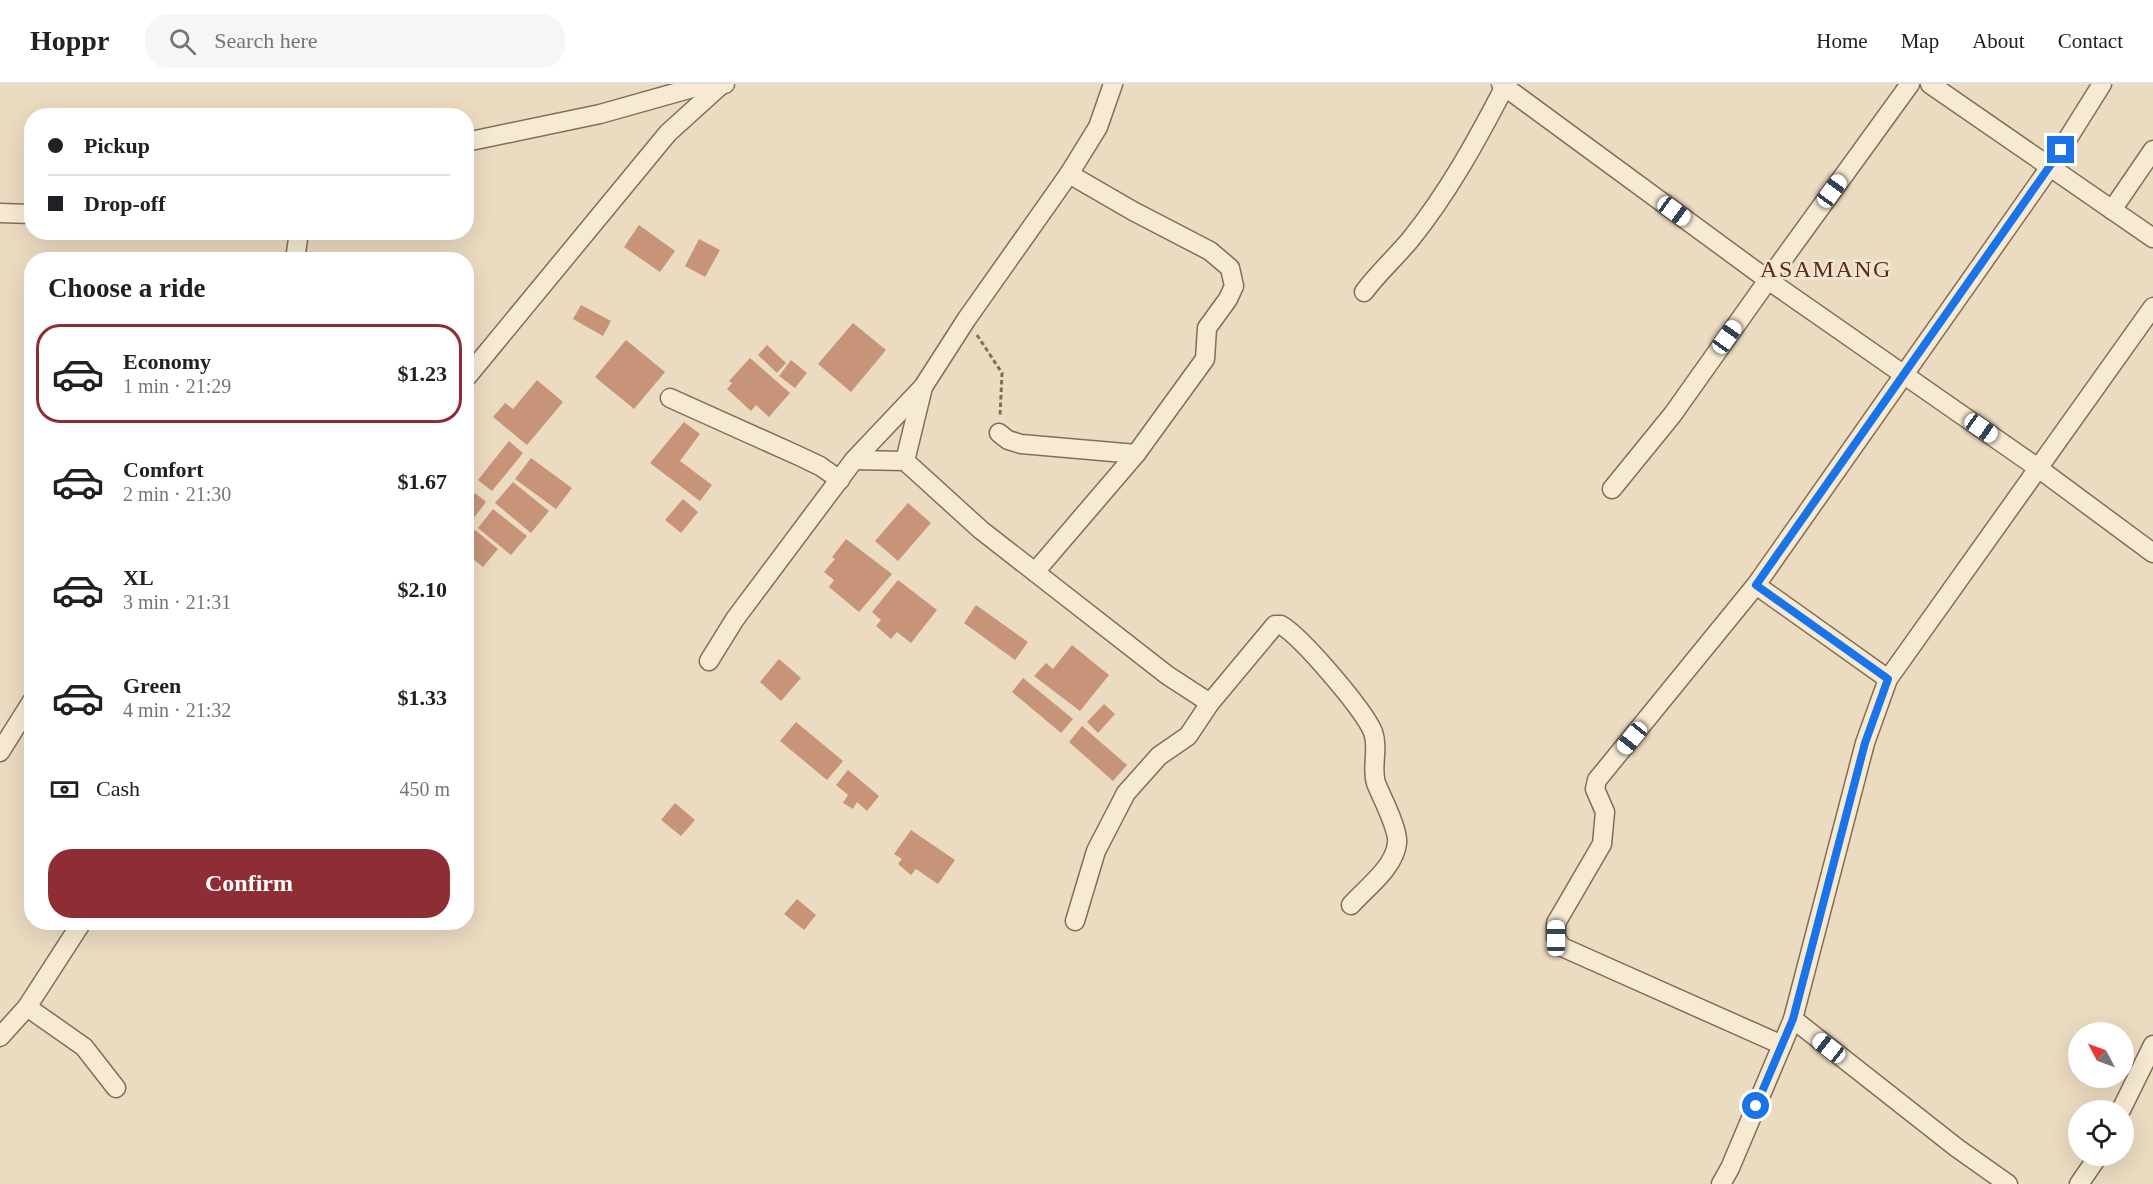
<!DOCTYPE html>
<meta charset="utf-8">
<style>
body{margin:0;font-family:Georgia,serif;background:#f6f6f6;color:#202124;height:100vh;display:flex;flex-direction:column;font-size:22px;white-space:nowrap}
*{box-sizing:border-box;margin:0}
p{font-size:20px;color:#757577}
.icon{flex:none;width:33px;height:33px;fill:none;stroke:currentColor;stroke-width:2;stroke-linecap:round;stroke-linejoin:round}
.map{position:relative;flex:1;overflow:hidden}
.side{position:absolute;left:24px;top:168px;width:450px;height:678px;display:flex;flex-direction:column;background:#fff;border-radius:24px;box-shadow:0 6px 24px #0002}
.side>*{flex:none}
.guide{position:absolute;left:24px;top:24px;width:450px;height:132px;border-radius:24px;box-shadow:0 6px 24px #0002;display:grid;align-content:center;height:132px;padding:0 24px;background:#fff}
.needle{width:39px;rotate:311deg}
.fabs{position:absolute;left:2068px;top:938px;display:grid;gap:12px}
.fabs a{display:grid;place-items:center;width:66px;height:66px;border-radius:50%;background:#fff;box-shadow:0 6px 24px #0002;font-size:30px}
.end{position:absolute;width:27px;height:27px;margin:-14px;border:8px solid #1a73e8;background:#fff;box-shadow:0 0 0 3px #fff}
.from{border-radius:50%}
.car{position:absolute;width:18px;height:36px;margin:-18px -9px;border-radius:8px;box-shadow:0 0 4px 2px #0007;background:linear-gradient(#fff 24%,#345 0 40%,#fff 0 76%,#345 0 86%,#fff 0)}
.guide b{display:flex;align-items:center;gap:21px;height:57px;font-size:22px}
.guide b+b{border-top:2px solid #e0e0e0}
.guide i{width:15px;height:15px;background:#202124}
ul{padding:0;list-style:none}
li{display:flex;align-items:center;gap:18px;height:99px;margin:0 12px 9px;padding:0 12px;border:3px solid transparent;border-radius:24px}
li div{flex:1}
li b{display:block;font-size:22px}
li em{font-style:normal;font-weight:700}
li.current{border-color:#8e2d34}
li>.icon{width:54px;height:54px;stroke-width:1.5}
h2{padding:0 24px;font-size:27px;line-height:72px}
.pay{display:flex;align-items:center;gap:15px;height:66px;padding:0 24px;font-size:22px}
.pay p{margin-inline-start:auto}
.button{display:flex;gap:12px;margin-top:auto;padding:12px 24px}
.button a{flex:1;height:69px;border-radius:24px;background:#8e2d34;color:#fff;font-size:24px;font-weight:700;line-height:69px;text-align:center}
header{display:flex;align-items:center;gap:36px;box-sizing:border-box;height:84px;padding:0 30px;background:#fff;border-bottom:2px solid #e0e0e0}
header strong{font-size:28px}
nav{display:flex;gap:33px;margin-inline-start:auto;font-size:21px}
.search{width:420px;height:54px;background:#f6f6f6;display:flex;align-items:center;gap:15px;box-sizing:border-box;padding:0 21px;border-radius:24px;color:#757577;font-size:22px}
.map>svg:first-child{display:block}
.building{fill:#c79479}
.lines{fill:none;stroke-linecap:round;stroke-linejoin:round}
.street-casing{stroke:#836d5a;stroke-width:21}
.path{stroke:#836d5a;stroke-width:3;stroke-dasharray:4.5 3;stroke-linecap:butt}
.street{stroke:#f6ead3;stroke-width:18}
.route{stroke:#1a73e8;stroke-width:8}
.labels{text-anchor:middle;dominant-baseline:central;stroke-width:5;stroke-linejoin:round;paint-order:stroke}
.quarter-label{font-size:24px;letter-spacing:1.5px;fill:#5d281f;stroke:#f3e6d0}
</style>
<header>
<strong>Hoppr</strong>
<div class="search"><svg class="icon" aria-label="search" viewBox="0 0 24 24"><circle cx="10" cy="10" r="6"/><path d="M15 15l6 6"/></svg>Search here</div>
<nav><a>Home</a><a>Map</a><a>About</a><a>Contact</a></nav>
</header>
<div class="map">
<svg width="2153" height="1100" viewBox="0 0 2153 1100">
<rect width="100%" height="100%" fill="#ebdbc1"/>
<g class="building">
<polygon points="639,141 675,167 660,188 624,163"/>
<polygon points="699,155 720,166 705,193 685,182"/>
<polygon points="581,221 611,237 603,252 573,235"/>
<polygon points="853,239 886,266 851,308 818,280"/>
<polygon points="626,256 665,288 634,325 595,293"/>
<polygon points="767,261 786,279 777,289 758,271"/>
<polygon points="750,274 790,309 769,333 756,321 751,327 727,305 732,299 729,297"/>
<polygon points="791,276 807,289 795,304 779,292"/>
<polygon points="537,296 563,318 527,361 493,333 505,319 513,325"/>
<polygon points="684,338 700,350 680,377 712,401 700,417 650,379"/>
<polygon points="509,357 523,369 492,407 478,396"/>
<polygon points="531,374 572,404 556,425 515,395"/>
<polygon points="513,398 549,427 531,449 495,419"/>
<polygon points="475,409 486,418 470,439 466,437 466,420"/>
<polygon points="683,415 698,428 681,449 665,436"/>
<polygon points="908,419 931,439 898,477 875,457"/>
<polygon points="493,425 527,452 511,471 478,444"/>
<polygon points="475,446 498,465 483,483 466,469 466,456"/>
<polygon points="846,455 892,490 859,528 829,503 834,496 824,488 835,475 832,473"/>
<polygon points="898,496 937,526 911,559 897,548 891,555 876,542 881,536 872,528"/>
<polygon points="976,521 1028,558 1015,576 964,539"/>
<polygon points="1072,561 1109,591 1080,627 1034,592 1046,579 1053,585"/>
<polygon points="779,575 801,594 781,617 760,598"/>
<polygon points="1023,594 1073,635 1061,649 1012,608"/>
<polygon points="1104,620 1115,630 1098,649 1087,638"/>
<polygon points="796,638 843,677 827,696 780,657"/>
<polygon points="1082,642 1127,681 1113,697 1069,658"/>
<polygon points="848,686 879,712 867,727 857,718 853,725 843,719 848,711 836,701"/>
<polygon points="675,719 695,736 681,752 661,736"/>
<polygon points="911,746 955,776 938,800 916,785 911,791 898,780 902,775 894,770"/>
<polygon points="797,815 816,831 804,846 784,830"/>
</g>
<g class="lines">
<defs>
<g id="street">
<polyline points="1501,0 1768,196 2038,384 2153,469"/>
<polyline points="1930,0 2153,154"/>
<polyline points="466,58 600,30 696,3 725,0"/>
<polyline points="2112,126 2153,66"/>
<polyline points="0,129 32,130"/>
<polyline points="295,176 299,148"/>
<path d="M1364,208C1378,189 1395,174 1410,156C1448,109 1477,56 1505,2"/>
<polyline points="466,294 668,49 721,1"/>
<polyline points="670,314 799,372 820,382 840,396"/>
<polyline points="999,349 1008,356 1021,360 1136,370"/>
<polyline points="854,376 905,377 981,446 1167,591 1210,619"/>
<polyline points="905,377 923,303"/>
<polyline points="1612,405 1673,330 1768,196 1910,0"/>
<polyline points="1035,488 1136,370 1205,275 1207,244 1228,215 1234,202 1230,184 1210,167 1133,127 1069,90"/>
<polyline points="1756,501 1888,595"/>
<polyline points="709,577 735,535 854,376 923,303 966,236 1069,90 1098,43 1113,0"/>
<polyline points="0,668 32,617"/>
<path d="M1075,837L1096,767L1126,709L1159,672L1188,652L1210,619L1275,541H1281C1302,553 1364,626 1373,648C1379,665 1371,683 1376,699C1381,712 1399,746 1397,759C1395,783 1366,804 1351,821"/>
<polyline points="27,923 84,963 116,1004"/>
<polyline points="1793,935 1957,1064 2008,1100"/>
<polyline points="0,953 27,923 82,838"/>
<polyline points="1782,961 1562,863 1556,854 1556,839 1602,760 1605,728 1595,705 1597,696 1756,501 2050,83 2102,0"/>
<polyline points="2121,1026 2153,961"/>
<polyline points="1721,1100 1730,1084 1793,935 1865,659 1888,595 2153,223"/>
<polyline points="2079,1100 2099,1071"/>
</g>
</defs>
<use href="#street" class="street-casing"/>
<polyline class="path" points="977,251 1002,289 1000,333"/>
<use href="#street" class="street"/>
</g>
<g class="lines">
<polyline class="route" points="1756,1022 1793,935 1865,659 1888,595 1756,501 2061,66"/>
</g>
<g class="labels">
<g class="quarter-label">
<text x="1826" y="185">ASAMANG</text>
</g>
</g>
</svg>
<div class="fabs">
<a><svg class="needle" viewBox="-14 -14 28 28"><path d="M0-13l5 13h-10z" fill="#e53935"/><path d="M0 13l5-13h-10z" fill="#757577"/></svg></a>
<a><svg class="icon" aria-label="locate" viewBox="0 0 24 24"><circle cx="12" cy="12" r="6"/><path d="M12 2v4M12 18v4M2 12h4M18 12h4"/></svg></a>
</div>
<i class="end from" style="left:1756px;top:1022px"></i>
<i class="end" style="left:2061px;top:66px"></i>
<i class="car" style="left:1832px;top:107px;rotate:36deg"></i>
<i class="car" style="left:1674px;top:127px;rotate:126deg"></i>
<i class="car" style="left:1727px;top:253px;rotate:35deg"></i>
<i class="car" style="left:1981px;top:344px;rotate:125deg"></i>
<i class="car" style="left:1632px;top:654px;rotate:219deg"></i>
<i class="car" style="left:1556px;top:854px;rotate:0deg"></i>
<i class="car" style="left:1829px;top:964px;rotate:308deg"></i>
<div class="guide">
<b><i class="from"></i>Pickup</b>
<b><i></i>Drop-off</b>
</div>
<section class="side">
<h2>Choose a ride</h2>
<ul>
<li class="current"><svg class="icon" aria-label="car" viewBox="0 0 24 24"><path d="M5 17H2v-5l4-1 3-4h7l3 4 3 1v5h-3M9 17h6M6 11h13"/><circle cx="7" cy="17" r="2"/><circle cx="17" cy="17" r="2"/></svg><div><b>Economy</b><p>1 min · 21:29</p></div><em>$1.23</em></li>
<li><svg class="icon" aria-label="car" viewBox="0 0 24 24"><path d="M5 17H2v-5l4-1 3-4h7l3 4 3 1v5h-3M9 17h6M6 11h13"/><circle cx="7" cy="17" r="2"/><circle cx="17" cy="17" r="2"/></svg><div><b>Comfort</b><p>2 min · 21:30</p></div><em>$1.67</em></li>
<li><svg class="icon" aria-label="car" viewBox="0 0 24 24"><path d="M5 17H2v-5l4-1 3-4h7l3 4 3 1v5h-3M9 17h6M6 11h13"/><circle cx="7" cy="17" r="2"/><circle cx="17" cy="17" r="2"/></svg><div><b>XL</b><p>3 min · 21:31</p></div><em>$2.10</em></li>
<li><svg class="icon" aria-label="car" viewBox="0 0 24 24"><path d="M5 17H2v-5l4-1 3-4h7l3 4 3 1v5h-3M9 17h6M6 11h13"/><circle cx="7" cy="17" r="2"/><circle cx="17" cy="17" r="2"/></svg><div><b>Green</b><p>4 min · 21:32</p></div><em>$1.33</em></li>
</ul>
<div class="pay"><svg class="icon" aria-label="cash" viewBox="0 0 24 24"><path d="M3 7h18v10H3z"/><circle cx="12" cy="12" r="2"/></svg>Cash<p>450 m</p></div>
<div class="button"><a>Confirm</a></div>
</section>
</div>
